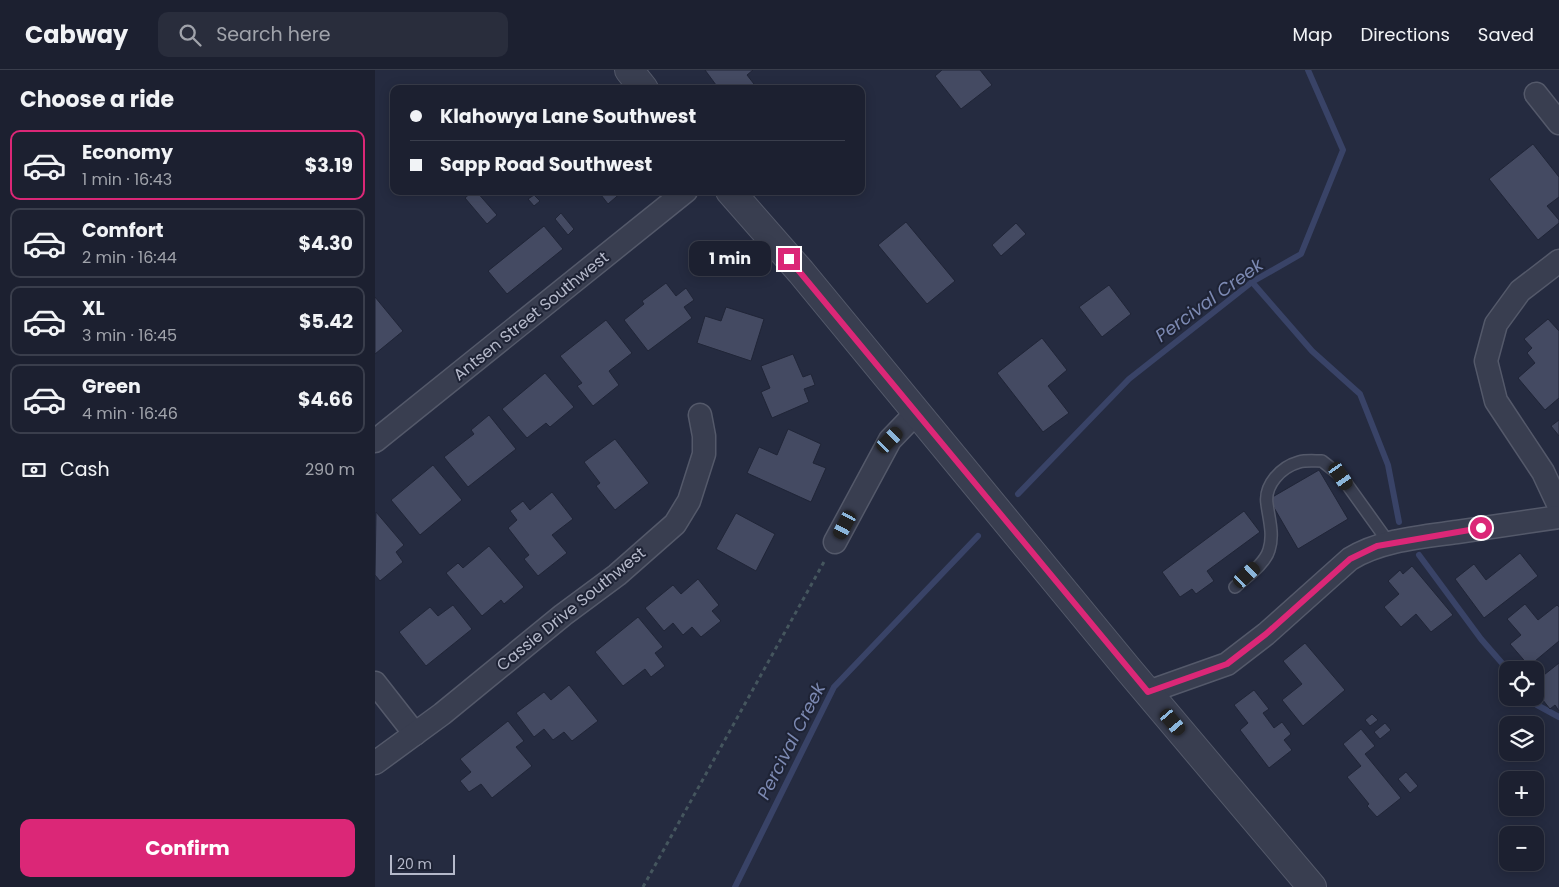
<!DOCTYPE html>
<meta charset="utf-8">
<style>
body{margin:0;font-family:Poppins,sans-serif;background:#292d3c;color:#f1f3f6;height:100vh;display:flex;flex-direction:column;font-size:19px;white-space:nowrap}
*{box-sizing:border-box;margin:0}
p{font-size:16px;color:#a0a3ab}
.icon{flex:none;width:28px;height:28px;fill:none;stroke:currentColor;stroke-width:2;stroke-linecap:round;stroke-linejoin:round}
.map{position:relative;flex:1;overflow:hidden}
.drawer{display:flex;flex-direction:column;background:#1c2030;width:375px}
.drawer>*{flex:none}
.top-card{position:absolute;left:15px;top:15px;width:475px;height:110px;border-radius:10px;box-shadow:0 2px 12px #0003,0 0 0 1px #3a3e4c;display:grid;align-content:center;height:110px;padding:0 20px;background:#1c2030}
.fabs{position:absolute;left:1124px;top:591px;display:grid;gap:10px}
.fabs a{display:grid;place-items:center;width:45px;height:45px;border-radius:10px;background:#1c2030;box-shadow:0 2px 12px #0003,0 0 0 1px #3a3e4c;font-size:25px}
.scale{position:absolute;left:15px;bottom:12px;width:65px;box-sizing:border-box;padding-left:5px;border:2px solid #b5b9ca;border-top:0;font-size:14px;line-height:18px;white-space:nowrap;color:#b5b9ca;-webkit-text-stroke:4px #1e2335;paint-order:stroke}
.end{position:absolute;width:22px;height:22px;margin:-11px;border:6px solid #db2777;background:#fff;box-shadow:0 0 0 2px #fff}
.from{border-radius:50%}
.bubble{position:absolute;height:35px;border-radius:10px;background:#1c2030;box-shadow:0 2px 12px #0003,0 0 0 1px #3a3e4c;font-size:16px;font-weight:700;line-height:35px;text-align:center}
.car{position:absolute;width:15px;height:30px;margin:-15px -8px;border-radius:6px;box-shadow:0 0 4px 1px #0007;background:linear-gradient(#222 24%,#8ab4d8 0 40%,#222 0 76%,#8ab4d8 0 86%,#222 0)}
.top-card b{display:flex;align-items:center;gap:18px;height:48px;font-size:19px}
.top-card b+b{border-top:1px solid #3a3e4c}
.top-card i{width:12px;height:12px;background:#f1f3f6}
ul{padding:0;list-style:none}
li{display:flex;align-items:center;gap:15px;height:70px;margin:0 10px 8px;padding:0 10px;border:2px solid #3a3e4c;border-radius:10px}
li div{flex:1}
li b{display:block;font-size:19px}
li em{font-style:normal;font-weight:700}
li.on{border-color:#db2777}
li>.icon{width:45px;height:45px;stroke-width:1.5}
h2{padding:0 20px;font-size:22px;line-height:60px}
.pay{display:flex;align-items:center;gap:12px;height:55px;padding:0 20px;font-size:19px}
.pay p{margin-inline-start:auto}
.primary-button{display:flex;gap:10px;margin-top:auto;padding:10px 20px}
.primary-button a{flex:1;height:58px;border-radius:10px;background:#db2777;color:#fff;font-size:20px;font-weight:700;line-height:58px;text-align:center}
header{display:flex;align-items:center;gap:30px;box-sizing:border-box;height:70px;padding:0 25px;background:#1c2030;border-bottom:1px solid #3a3e4c}
header strong{font-size:24px}
nav{display:flex;gap:28px;margin-inline-start:auto;font-size:18px}
.search{width:350px;height:45px;background:#292d3c;display:flex;align-items:center;gap:12px;box-sizing:border-box;padding:0 18px;border-radius:10px;color:#a0a3ab;font-size:19px}
main{display:flex;flex:1;min-height:0}
.map>svg:first-child{display:block}
.lines{fill:none;stroke-linecap:round;stroke-linejoin:round}
.stream{stroke:#394367;stroke-width:6}
.building{fill:#444a62;stroke:#202537}
.service-casing{stroke:#54596a;stroke-width:14}
.minor-casing{stroke:#54596a;stroke-width:25}
.tertiary-casing{stroke:#54596a;stroke-width:30}
.path{stroke:#45565e;stroke-width:3;stroke-dasharray:4 4;stroke-linecap:butt}
.service{stroke:#393e50;stroke-width:11}
.minor{stroke:#393e50;stroke-width:22}
.tertiary{stroke:#393e50;stroke-width:28}
.route{stroke:#db2777;stroke-width:6}
.labels{text-anchor:middle;dominant-baseline:central;stroke-width:4;stroke-linejoin:round;paint-order:stroke}
.street-label{font-size:16px;fill:#b5b9ca;stroke:#1e2335}
.water-label{font-size:18px;font-style:italic;fill:#7c89b2;stroke:#1e2335}
</style>
<header>
<strong>Cabway</strong>
<div class="search"><svg class="icon" aria-label="search" viewBox="0 0 24 24"><circle cx="10" cy="10" r="6"/><path d="M15 15l6 6"/></svg>Search here</div>
<nav><a>Map</a><a>Directions</a><a>Saved</a></nav>
</header>
<main>
<section class="drawer">
<h2>Choose a ride</h2>
<ul>
<li class="on"><svg class="icon" aria-label="car" viewBox="0 0 24 24"><path d="M5 17H2v-5l4-1 3-4h7l3 4 3 1v5h-3M9 17h6M6 11h13"/><circle cx="7" cy="17" r="2"/><circle cx="17" cy="17" r="2"/></svg><div><b>Economy</b><p>1 min · 16:43</p></div><em>$3.19</em></li>
<li><svg class="icon" aria-label="car" viewBox="0 0 24 24"><path d="M5 17H2v-5l4-1 3-4h7l3 4 3 1v5h-3M9 17h6M6 11h13"/><circle cx="7" cy="17" r="2"/><circle cx="17" cy="17" r="2"/></svg><div><b>Comfort</b><p>2 min · 16:44</p></div><em>$4.30</em></li>
<li><svg class="icon" aria-label="car" viewBox="0 0 24 24"><path d="M5 17H2v-5l4-1 3-4h7l3 4 3 1v5h-3M9 17h6M6 11h13"/><circle cx="7" cy="17" r="2"/><circle cx="17" cy="17" r="2"/></svg><div><b>XL</b><p>3 min · 16:45</p></div><em>$5.42</em></li>
<li><svg class="icon" aria-label="car" viewBox="0 0 24 24"><path d="M5 17H2v-5l4-1 3-4h7l3 4 3 1v5h-3M9 17h6M6 11h13"/><circle cx="7" cy="17" r="2"/><circle cx="17" cy="17" r="2"/></svg><div><b>Green</b><p>4 min · 16:46</p></div><em>$4.66</em></li>
</ul>
<div class="pay"><svg class="icon" aria-label="cash" viewBox="0 0 24 24"><path d="M3 7h18v10H3z"/><circle cx="12" cy="12" r="2"/></svg>Cash<p>290 m</p></div>
<div class="primary-button"><a>Confirm</a></div>
</section>
<div class="map">
<svg width="1184" height="817" viewBox="0 0 1184 817">
<rect width="100%" height="100%" fill="#252b40"/>
<g class="lines">
<g class="stream">
<polyline points="877,212 937,281 985,324 1013,395 1024,452"/>
<polyline points="643,424 754,309 877,212 926,184 968,80 933,0"/>
<polyline points="1044,485 1106,569 1133,600"/>
<polyline points="1156,628 1162,635 1184,647"/>
<polyline points="360,817 459,617 603,466"/>
</g>
</g>
<g class="building">
<polygon points="330,0 378,0 372,5 379,14 373,19 344,19"/>
<polygon points="567,0 605,0 617,15 586,39 560,6"/>
<polygon points="1158,74 1184,107 1184,127 1172,136 1184,150 1184,153 1163,170 1114,109"/>
<polygon points="98,121 101,121 122,145 112,154 90,128"/>
<polygon points="223,121 248,121 233,134"/>
<polygon points="159,125 165,131 159,136 153,129"/>
<polygon points="186,143 199,159 193,165 180,149"/>
<polygon points="531,152 580,211 552,234 503,175"/>
<polygon points="641,153 651,164 626,186 617,175"/>
<polygon points="169,156 188,179 132,224 113,201"/>
<polygon points="291,213 301,226 311,218 319,230 309,237 317,248 273,281 249,250 269,234 267,231"/>
<polygon points="734,215 756,244 727,267 704,237"/>
<polygon points="0,227 28,261 0,284"/>
<polygon points="351,237 389,249 376,291 322,273 330,246 346,251"/>
<polygon points="1173,249 1184,261 1184,328 1170,340 1143,308 1160,293 1152,283 1157,278 1149,269"/>
<polygon points="231,250 257,283 234,301 244,315 218,336 202,316 207,313 185,286"/>
<polygon points="667,268 692,300 673,316 694,343 668,362 622,303"/>
<polygon points="418,284 428,307 436,304 440,315 429,319 434,332 397,348 386,322 395,318 386,296"/>
<polygon points="170,303 199,337 175,357 171,353 152,368 127,339"/>
<polygon points="114,345 141,379 93,417 69,387 99,364 96,360"/>
<polygon points="1184,350 1184,366 1176,356"/>
<polygon points="413,359 446,374 438,393 451,398 436,432 372,403 384,377 402,385"/>
<polygon points="240,369 274,413 240,440 221,416 225,413 209,392"/>
<polygon points="58,395 87,430 45,465 16,430"/>
<polygon points="944,400 973,449 923,479 894,429"/>
<polygon points="177,422 198,449 177,465 192,483 163,506 149,489 154,485 133,458 142,450 135,441 148,431 155,440"/>
<polygon points="869,441 885,462 832,501 839,511 821,524 817,519 805,527 787,502"/>
<polygon points="1,442 29,475 21,482 28,492 5,511 0,505"/>
<polygon points="361,443 400,464 381,501 341,479"/>
<polygon points="114,476 149,517 129,534 126,530 107,546 71,503 83,493 88,498"/>
<polygon points="1145,483 1163,506 1109,548 1080,509 1099,494 1111,510"/>
<polygon points="1037,496 1078,545 1056,562 1041,544 1026,557 1009,537 1024,524 1013,511 1025,500 1028,504"/>
<polygon points="323,509 344,535 337,541 346,551 326,567 317,557 308,565 298,553 289,561 270,538 298,515 306,524"/>
<polygon points="1150,534 1163,550 1182,535 1184,537 1184,571 1154,596 1135,574 1146,565 1132,549"/>
<polygon points="78,535 97,559 51,596 24,562 55,537 63,546"/>
<polygon points="263,547 288,577 280,583 290,596 276,607 270,599 248,616 220,582"/>
<polygon points="930,573 970,620 928,656 907,630 927,614 908,591"/>
<polygon points="1184,593 1184,641 1180,635 1175,639 1160,620 1160,612"/>
<polygon points="194,615 223,651 197,671 189,662 178,670 169,659 159,667 141,643 169,622 176,630"/>
<polygon points="879,620 894,639 888,643 899,658 907,652 916,664 909,670 917,680 894,698 865,660 873,653 859,635"/>
<polygon points="997,644 1003,650 995,656 990,650"/>
<polygon points="133,651 149,671 141,677 157,696 117,728 106,714 94,722 85,711 96,702 85,689"/>
<polygon points="1010,653 1016,660 1005,669 999,662"/>
<polygon points="986,659 1000,676 990,684 1026,728 1002,747 992,736 994,734 972,707 986,696 968,674"/>
<polygon points="1031,702 1043,716 1035,723 1023,709"/>
</g>
<g class="lines">
<defs>
<path id="service" d="M860,517C871,507 890,494 894,480C899,465 894,449 892,434C889,415 906,397 924,392C931,390 939,391 947,391L966,406L1014,473"/>
<g id="minor">
<polyline points="1161,24 1184,53"/>
<polyline points="1184,191 1145,221 1121,254 1111,291 1121,331 1168,402 1184,436"/>
<polyline points="0,371 311,121"/>
<polyline points="460,472 515,370 542,342"/>
<polyline points="0,613 40,664"/>
<path d="M773,622L852,594L891,564L975,489C1006,470 1046,467 1082,462C1116,457 1150,452 1184,447"/>
<polyline points="0,693 67,644 188,545 242,505 300,454 314,431 329,384 329,366 325,345"/>
</g>
<g id="tertiary">
<polyline points="254,0 269,19"/>
<polyline points="355,121 426,202 753,599 937,817"/>
</g>
</defs>
<use href="#service" class="service-casing"/>
<use href="#minor" class="minor-casing"/>
<use href="#tertiary" class="tertiary-casing"/>
<polyline class="path" points="268,817 450,490"/>
<use href="#service" class="service"/>
<use href="#minor" class="minor"/>
<use href="#tertiary" class="tertiary"/>
</g>
<g class="lines">
<polyline class="route" points="414,189 773,622 852,594 891,564 975,489 1002,476 1106,458"/>
</g>
<g class="labels">
<g class="street-label">
<text transform="translate(156 246) rotate(-39)">Antsen Street Southwest</text>
<text transform="translate(196 539) rotate(-39)">Cassie Drive Southwest</text>
</g>
<g class="water-label">
<text transform="translate(834 230) rotate(-36)">Percival Creek</text>
<text transform="translate(416 671) rotate(-63)">Percival Creek</text>
</g>
</g>
</svg>
<div class="fabs">
<a><svg class="icon" aria-label="locate" viewBox="0 0 24 24"><circle cx="12" cy="12" r="6"/><path d="M12 2v4M12 18v4M2 12h4M18 12h4"/></svg></a>
<a><svg class="icon" aria-label="layers" viewBox="0 0 24 24"><path d="M12 4l9 5-9 5-9-5zM3 14l9 5 9-5"/></svg></a>
<a>+</a>
<a>−</a>
</div>
<div class="scale">20 m</div>
<i class="end from" style="left:1106px;top:458px"></i>
<i class="end" style="left:414px;top:189px"></i>
<div class="bubble" style="left:314px;top:171px;width:82px">1 min</div>
<i class="car" style="left:515px;top:370px;rotate:45deg"></i>
<i class="car" style="left:966px;top:406px;rotate:145deg"></i>
<i class="car" style="left:470px;top:455px;rotate:208deg"></i>
<i class="car" style="left:872px;top:505px;rotate:47deg"></i>
<i class="car" style="left:798px;top:652px;rotate:140deg"></i>
<div class="top-card">
<b><i class="from"></i>Klahowya Lane Southwest</b>
<b><i></i>Sapp Road Southwest</b>
</div>
</div>
</main>
